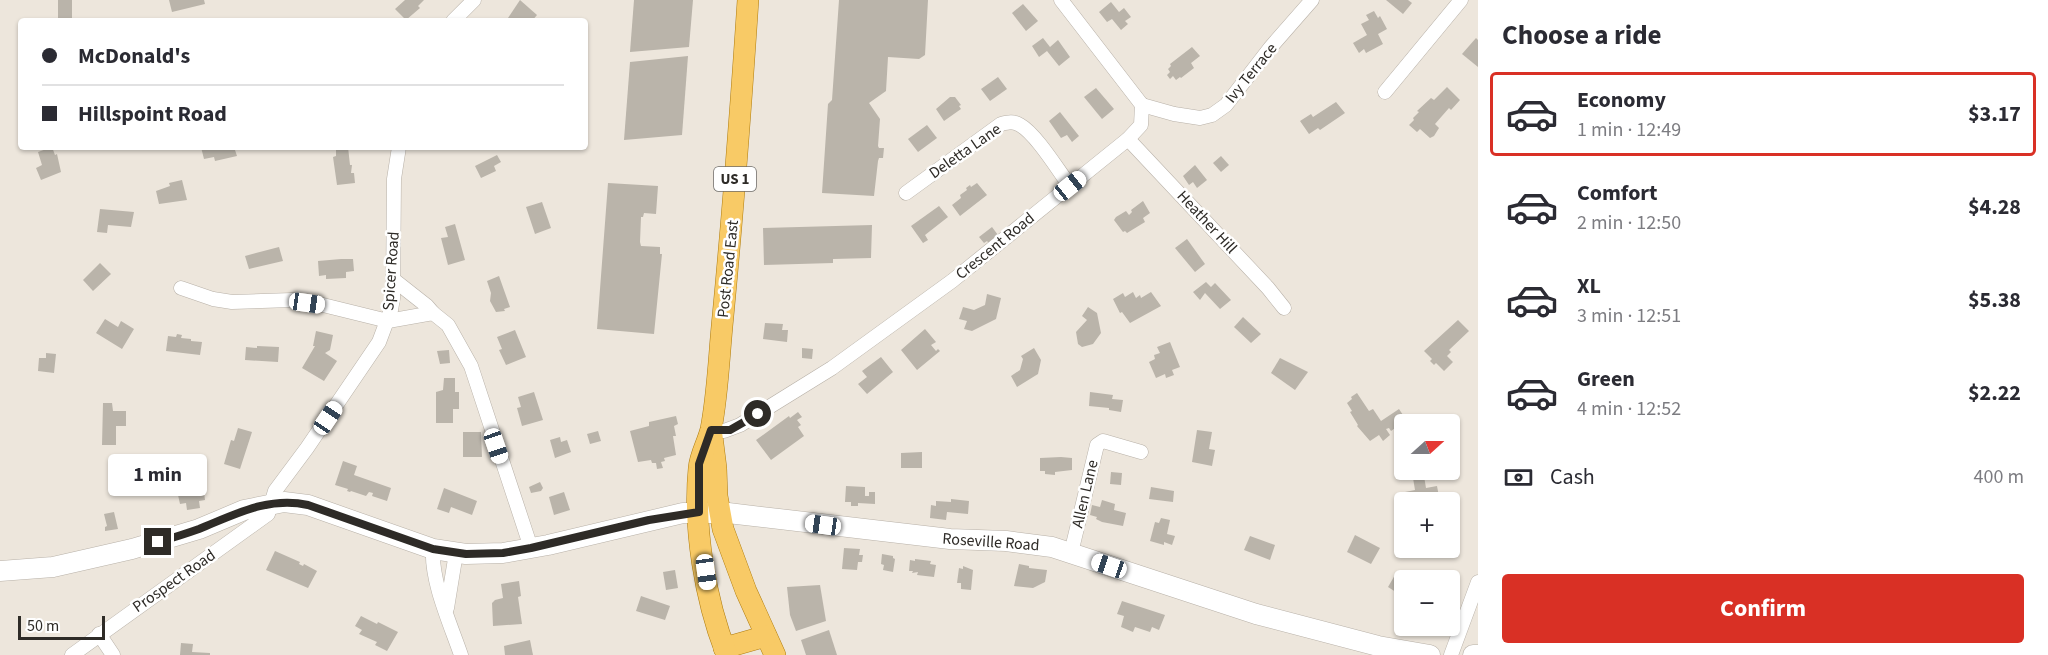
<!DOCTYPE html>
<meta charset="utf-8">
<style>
body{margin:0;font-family:"Source Sans 3",sans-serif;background:#f7f7f7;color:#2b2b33;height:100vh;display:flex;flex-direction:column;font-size:22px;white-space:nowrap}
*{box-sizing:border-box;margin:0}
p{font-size:20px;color:#7c7c81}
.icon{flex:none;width:33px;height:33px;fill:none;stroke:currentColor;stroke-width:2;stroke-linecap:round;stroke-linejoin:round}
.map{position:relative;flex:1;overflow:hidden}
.side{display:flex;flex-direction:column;background:#fff;width:570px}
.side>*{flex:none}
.hud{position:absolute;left:18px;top:18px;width:570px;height:132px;border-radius:6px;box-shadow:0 2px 4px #0004;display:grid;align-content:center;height:132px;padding:0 24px;background:#fff}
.needle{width:39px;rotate:69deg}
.fabs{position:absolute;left:1394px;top:414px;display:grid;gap:12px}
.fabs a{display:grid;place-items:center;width:66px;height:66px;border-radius:6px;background:#fff;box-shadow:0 2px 4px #0004;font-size:30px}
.scale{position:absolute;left:18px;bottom:15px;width:87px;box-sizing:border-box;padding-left:6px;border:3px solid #2e2b27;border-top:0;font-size:16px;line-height:21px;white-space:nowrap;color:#2e2b27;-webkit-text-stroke:4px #fff;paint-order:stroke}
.end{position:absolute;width:27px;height:27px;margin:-14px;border:8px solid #2e2b27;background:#fff;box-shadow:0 0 0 3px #fff}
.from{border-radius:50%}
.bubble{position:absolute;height:42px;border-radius:6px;background:#fff;box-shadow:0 2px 4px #0004;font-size:20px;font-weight:700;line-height:42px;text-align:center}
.car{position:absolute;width:18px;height:36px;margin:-18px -9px;border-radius:8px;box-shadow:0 0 4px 2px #0007;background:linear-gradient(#fff 24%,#345 0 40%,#fff 0 76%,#345 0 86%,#fff 0)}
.hud b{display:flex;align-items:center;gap:21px;height:57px;font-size:22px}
.hud b+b{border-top:2px solid #e1e1e2}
.hud i{width:15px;height:15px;background:#2b2b33}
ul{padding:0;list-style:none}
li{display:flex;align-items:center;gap:18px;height:84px;margin:0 12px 9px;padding:0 12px;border:3px solid transparent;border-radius:6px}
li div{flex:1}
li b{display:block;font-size:22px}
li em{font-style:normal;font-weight:700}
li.selected{border-color:#d93025}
li>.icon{width:54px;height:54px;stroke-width:1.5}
h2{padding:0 24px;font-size:27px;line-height:72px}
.pay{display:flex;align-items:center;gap:15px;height:66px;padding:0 24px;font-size:22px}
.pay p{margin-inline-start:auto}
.action{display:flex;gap:12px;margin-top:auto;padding:12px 24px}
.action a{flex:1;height:69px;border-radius:6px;background:#d93025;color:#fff;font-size:24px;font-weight:700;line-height:69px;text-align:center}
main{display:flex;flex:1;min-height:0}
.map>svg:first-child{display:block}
.building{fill:#bab4aa}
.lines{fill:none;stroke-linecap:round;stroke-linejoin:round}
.street-casing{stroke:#b8b1a8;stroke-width:15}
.secondary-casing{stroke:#b8b1a8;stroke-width:21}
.primary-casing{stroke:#af7c0e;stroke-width:22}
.street{stroke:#fff;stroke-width:14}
.secondary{stroke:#fff;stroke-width:20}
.primary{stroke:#f8ca66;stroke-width:21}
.route{stroke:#2e2b27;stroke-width:8}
.labels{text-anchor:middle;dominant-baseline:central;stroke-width:5;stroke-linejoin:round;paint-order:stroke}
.shield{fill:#fff;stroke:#6d6b68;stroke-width:1.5}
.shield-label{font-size:15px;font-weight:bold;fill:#2e2b27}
.street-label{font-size:16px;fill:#2e2b27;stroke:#fff}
</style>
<main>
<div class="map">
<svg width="1478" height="655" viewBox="0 0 1478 655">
<rect width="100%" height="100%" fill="#ede6dc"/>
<g class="building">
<polygon points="58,0 72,0 72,21 58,20"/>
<polygon points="169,0 204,0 205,4 172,12"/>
<polygon points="405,0 424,0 418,6 420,8 406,20 395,9"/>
<polygon points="520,0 537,15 532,21 506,21"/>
<polygon points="634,0 693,0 689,47 630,52"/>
<polygon points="839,0 928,0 925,55 919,59 888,57 886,91 869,103 880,119 878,146 879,148 884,148 883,158 879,158 878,161 874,196 822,193 828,104 832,100"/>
<polygon points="1386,0 1408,0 1412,3 1403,14"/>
<polygon points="1111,2 1119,12 1124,8 1131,17 1125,21 1128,24 1121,30 1112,19 1107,22 1099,12"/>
<polygon points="1023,4 1038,21 1026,31 1012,13"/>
<polygon points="1374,11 1378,18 1380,16 1387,29 1378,34 1383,44 1366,53 1364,49 1359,53 1353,43 1367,35 1361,24 1369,20 1366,15"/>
<polygon points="1043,38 1050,47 1058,40 1070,57 1059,66 1047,51 1039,57 1032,46"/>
<polygon points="1476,38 1478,40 1478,67 1462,54"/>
<polygon points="1192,47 1200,56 1191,63 1194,68 1181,78 1180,77 1176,80 1173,76 1170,79 1167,75 1170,72 1168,69 1171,66 1170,64"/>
<polygon points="688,56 682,135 624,140 630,62"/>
<polygon points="998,77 1007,89 990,101 981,89"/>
<polygon points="1447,87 1460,100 1451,110 1449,108 1435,124 1439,128 1434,136 1430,138 1420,129 1417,132 1409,125 1414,120 1413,118 1419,112 1417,111 1431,98 1434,100"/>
<polygon points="1096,88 1114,109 1102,119 1084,97"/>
<polygon points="950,97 955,97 961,105 959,106 961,109 944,121 936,109"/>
<polygon points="1336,102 1345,113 1320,130 1318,128 1309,134 1300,121 1311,114 1313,117"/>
<polygon points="1060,112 1079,136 1072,142 1067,135 1061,138 1049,121"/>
<polygon points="927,125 937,138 918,152 908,139"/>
<polygon points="52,147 55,155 57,154 61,172 41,180 36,168 42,165 38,152"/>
<polygon points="201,147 234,147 237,156 215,161 214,157 204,159"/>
<polygon points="336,147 348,147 350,165 352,165 351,173 354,173 355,183 337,185 333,157 336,156"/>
<polygon points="497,155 501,162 494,166 496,171 481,178 475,166"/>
<polygon points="1221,156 1229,165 1221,172 1213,163"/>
<polygon points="1195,165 1207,180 1197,188 1193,182 1189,185 1183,176"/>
<polygon points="182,180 187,200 159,204 156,191 170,186 169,183"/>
<polygon points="608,183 658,186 656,214 644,213 643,217 641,217 640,242 641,246 660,247 660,254 662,254 654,334 597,329"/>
<polygon points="977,183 987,195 960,216 952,205 961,198 960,195 967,190 966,188 970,185 971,187"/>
<polygon points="1143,201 1150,213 1143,218 1145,222 1127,233 1125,231 1123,232 1114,220 1116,217 1126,211 1129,215 1132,212 1131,210"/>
<polygon points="542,202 551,228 535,234 526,207"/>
<polygon points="939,206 948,217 925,235 928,240 923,243 911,226"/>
<polygon points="100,209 134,212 131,227 108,225 107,233 97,232"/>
<polygon points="455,224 465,260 448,265 441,238 448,237 445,227"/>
<polygon points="872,225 871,258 833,259 833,263 764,265 763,228"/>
<polygon points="992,227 1001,239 992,247 987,241 984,243 979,237"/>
<polygon points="1187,239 1205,264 1195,272 1175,248"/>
<polygon points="279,247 283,261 249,269 245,256"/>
<polygon points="341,259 353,259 354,271 346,272 346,278 326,279 326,275 319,276 318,261"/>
<polygon points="100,263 111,274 93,291 83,280"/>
<polygon points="499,276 510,307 504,309 505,311 496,312 490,301 491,293 487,281"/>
<polygon points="1206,282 1211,287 1215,283 1231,300 1220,309 1205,293 1200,300 1193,292"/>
<polygon points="1133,292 1136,298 1140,295 1141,298 1151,292 1161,306 1130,323 1122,312 1120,313 1113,299 1123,293 1125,297"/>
<polygon points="987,294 1001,298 996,319 972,331 964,329 967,321 959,319 963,307 974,310 985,305"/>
<polygon points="1088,307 1097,313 1101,333 1093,344 1082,347 1078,344 1076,332 1087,320 1082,316"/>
<polygon points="1243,317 1261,334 1251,343 1234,327"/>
<polygon points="105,319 118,327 121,321 134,329 122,349 96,333"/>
<polygon points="1458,320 1469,331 1449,350 1451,352 1447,356 1453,362 1444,371 1436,363 1434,365 1430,361 1432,359 1424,351"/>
<polygon points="765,323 783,324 782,330 788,330 787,342 763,339"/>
<polygon points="925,329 936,342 931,345 936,351 938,349 940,351 917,370 901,350"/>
<polygon points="515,330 526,357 506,365 499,350 502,349 497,337"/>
<polygon points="316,331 333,335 330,350 325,353 337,361 324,381 302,368 315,346 313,346"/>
<polygon points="177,334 182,335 181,338 191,339 191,341 202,342 200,355 166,351 168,336 176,337"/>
<polygon points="1170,342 1180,367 1172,370 1174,375 1166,378 1165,374 1156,378 1149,362 1155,359 1154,355 1160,353 1157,347"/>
<polygon points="257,346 279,347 278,362 245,360 246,347 257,348"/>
<polygon points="802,348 813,349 812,359 802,358"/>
<polygon points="1034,348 1041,360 1038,374 1017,387 1011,376 1020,370 1023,359 1021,356"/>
<polygon points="449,350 450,363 440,364 437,351"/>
<polygon points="46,353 56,354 54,373 38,371 39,358 46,358"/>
<polygon points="881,357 893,372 867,394 858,384 867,377 862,371"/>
<polygon points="1280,358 1308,372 1295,390 1271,373"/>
<polygon points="444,378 455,378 455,392 459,392 459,409 453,409 453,423 436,423 436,392 443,390"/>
<polygon points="534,392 543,420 522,426 517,408 521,407 518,397"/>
<polygon points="1090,392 1113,395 1112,399 1123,400 1121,412 1109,410 1109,408 1089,406"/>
<polygon points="1357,393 1369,411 1373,409 1381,421 1399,409 1405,418 1407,417 1408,419 1391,431 1389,428 1386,429 1390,435 1383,441 1379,435 1370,441 1357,426 1358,425 1350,412 1352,411 1347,403 1352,399 1351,397"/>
<polygon points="103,403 112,403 113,411 126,411 126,426 116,426 116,445 102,445"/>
<polygon points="798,412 802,417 797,420 801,425 798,427 804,436 771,460 756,440 789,416 790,418"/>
<polygon points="676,416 678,424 674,426 676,436 673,436 676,455 664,458 665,461 661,462 663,468 657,469 656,463 652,463 651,460 638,462 630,431 649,426 649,422"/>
<polygon points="238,428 252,432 240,469 224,464 231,440 234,441"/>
<polygon points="1197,430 1212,432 1209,449 1215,450 1212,466 1192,462"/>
<polygon points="598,431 601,441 590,444 587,434"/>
<polygon points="463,432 481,432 482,457 463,457"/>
<polygon points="560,437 561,442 567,440 571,452 555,458 550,440"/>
<polygon points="922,452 922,468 901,468 901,453"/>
<polygon points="1061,457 1072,458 1072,470 1055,472 1055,475 1045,474 1045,471 1040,471 1040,458"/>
<polygon points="343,461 357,466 354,475 391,488 387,501 372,496 373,493 369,492 366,496 351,491 350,492 347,491 348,489 335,485"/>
<polygon points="1410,470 1427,470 1424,476 1426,488 1437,486 1440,502 1424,502 1424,501 1407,502 1405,492 1415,490 1413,478 1416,472"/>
<polygon points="1111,472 1122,473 1121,485 1110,484"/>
<polygon points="540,482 543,488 541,491 531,493 529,487"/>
<polygon points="846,486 865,487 865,496 869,496 869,492 875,492 875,504 858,503 858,506 851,506 851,502 845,502"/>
<polygon points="1151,487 1174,491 1173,502 1149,499"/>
<polygon points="444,488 477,501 472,515 451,507 449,513 437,509"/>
<polygon points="192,492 192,494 204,492 205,500 199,501 200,508 187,510 186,503 180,504 178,495"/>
<polygon points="564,492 570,510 554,515 549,497"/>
<polygon points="951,499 969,501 968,514 947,512 946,520 930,518 931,505 936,506 936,501 951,502"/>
<polygon points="1102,500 1115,504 1114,510 1126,513 1123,526 1102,522 1096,519 1097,517 1090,515 1092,505 1100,507"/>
<polygon points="114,512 118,529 105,531 105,527 107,526 104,514"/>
<polygon points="1161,518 1170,520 1167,534 1175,536 1172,545 1164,542 1164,545 1150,541 1155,522 1159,523"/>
<polygon points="1355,535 1380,548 1371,564 1347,552"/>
<polygon points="1250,536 1275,545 1270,560 1244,550"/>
<polygon points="844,548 860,549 859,555 863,555 862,562 858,562 857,570 842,569"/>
<polygon points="275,551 300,562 299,564 303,566 304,564 317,571 308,588 266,570"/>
<polygon points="882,554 893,556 893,558 895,559 893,572 883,570 884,565 881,564"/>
<polygon points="915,559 931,561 930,564 936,565 934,577 917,575 918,572 912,573 913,571 909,571 910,560 915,561"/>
<polygon points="1019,564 1029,566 1029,568 1047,570 1045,582 1033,588 1014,586"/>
<polygon points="963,566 973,570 971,590 961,589 961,583 957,583 959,568 963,569"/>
<polygon points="675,570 678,588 666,590 663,572"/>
<polygon points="1395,575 1404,580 1404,605 1395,600 1399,594 1388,587"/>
<polygon points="519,581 521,596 518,597 522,624 493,626 492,603 495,600 503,598 501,584"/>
<polygon points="820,585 826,621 796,631 790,615 787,587"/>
<polygon points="641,596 670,606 665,620 636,611"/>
<polygon points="1122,601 1165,615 1159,630 1152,627 1150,632 1135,627 1133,632 1121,627 1124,616 1117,614"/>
<polygon points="361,616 377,624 378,622 398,632 387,651 375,645 377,642 359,634 362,630 355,626"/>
<polygon points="829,630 837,655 806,655 801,640"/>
<polygon points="530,640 533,655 505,655 504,646"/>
<polygon points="181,643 193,644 192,652 210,653 210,655 180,655"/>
</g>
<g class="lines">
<defs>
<g id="street">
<polyline points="453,21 474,0"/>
<polyline points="1385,92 1461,0"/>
<polyline points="1142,105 1174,114 1200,118 1212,115 1226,105 1270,48 1312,0"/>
<polyline points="1128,139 1268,288 1284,308"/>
<path d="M906,193L1001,124C1009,122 1013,121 1020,125C1036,134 1058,170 1070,186"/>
<polyline points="394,280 427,306 433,313"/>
<polyline points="181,288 213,299 232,302 292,300 323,305 388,321 433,313 448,325 471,366 531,548"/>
<polyline points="711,430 724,431 740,425 832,368 952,281 1128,139 1141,125 1142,105 1061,0"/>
<path d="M433,549C431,582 450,623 461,655"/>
<polyline points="1071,553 1097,445 1103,441 1141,452"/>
<polyline points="447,608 456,553"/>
<polyline points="99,634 113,655"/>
<polyline points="72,655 268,514 275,491 307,448 379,342 391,310 393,298 394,179 399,147"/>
<polyline points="1451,655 1478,582"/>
</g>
<g id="secondary">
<polyline points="0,571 53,567 132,549 199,529 244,510 284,502 308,505 433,549 466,554 503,553 548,545 683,513 728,513 950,539 1006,541 1052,547 1256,614 1378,646 1430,655"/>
<polyline points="1473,655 1478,655"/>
</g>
<g id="primary">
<polyline points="712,436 716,468 717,496 723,529 746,591 775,655"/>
<polyline points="724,648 766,636"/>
<path d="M727,655C705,600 693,527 699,468C700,455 708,442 711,429C718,393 719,354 723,316C733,211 741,106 748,0"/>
</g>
</defs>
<use href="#street" class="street-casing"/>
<use href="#secondary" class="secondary-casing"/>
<use href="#primary" class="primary-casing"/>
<use href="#street" class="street"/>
<use href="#secondary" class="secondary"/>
<use href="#primary" class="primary"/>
</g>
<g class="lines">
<path class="route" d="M158,542C172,538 185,534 199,529C234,515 268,496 308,505L433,549L466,554L503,553L531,548L649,520L699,512V464L711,430H730L758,414"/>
</g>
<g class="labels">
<rect class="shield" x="714" y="167" width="42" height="24" rx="4.5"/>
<g class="shield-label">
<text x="735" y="179">US 1</text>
</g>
<g class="street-label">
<text transform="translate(1251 73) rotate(-51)">Ivy Terrace</text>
<text transform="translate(965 151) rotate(-35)">Deletta Lane</text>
<text transform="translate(1207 222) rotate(47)">Heather Hill</text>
<text transform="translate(995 246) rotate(-39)">Crescent Road</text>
<text transform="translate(728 269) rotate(-84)">Post Road East</text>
<text transform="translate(391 271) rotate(-86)">Spicer Road</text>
<text transform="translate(1085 494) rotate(-77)">Allen Lane</text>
<text transform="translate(991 542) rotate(4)">Roseville Road</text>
<text transform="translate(174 581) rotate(-35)">Prospect Road</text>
</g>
</g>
</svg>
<div class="fabs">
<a><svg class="needle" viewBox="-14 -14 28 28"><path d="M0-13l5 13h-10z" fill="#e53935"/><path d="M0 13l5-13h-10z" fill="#7c7c81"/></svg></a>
<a>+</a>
<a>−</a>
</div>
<div class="scale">50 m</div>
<i class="end from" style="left:758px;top:414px"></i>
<i class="end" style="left:158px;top:542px"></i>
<div class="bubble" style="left:108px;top:454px;width:99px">1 min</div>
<i class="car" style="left:1070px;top:186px;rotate:51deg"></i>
<i class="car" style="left:307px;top:303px;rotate:98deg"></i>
<i class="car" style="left:328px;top:418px;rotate:34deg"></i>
<i class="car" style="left:496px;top:446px;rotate:161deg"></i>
<i class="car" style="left:823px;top:525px;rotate:278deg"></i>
<i class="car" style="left:1109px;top:566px;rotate:289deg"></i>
<i class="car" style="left:706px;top:572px;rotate:172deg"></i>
<div class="hud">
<b><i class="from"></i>McDonald's</b>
<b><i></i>Hillspoint Road</b>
</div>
</div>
<section class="side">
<h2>Choose a ride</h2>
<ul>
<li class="selected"><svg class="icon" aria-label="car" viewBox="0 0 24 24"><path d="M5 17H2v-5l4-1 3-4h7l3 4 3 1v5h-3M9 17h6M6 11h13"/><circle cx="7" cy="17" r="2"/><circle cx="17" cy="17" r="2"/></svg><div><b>Economy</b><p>1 min · 12:49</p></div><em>$3.17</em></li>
<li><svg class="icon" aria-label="car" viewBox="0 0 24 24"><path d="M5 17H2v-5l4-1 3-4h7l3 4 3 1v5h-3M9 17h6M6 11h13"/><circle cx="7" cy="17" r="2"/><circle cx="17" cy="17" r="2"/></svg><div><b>Comfort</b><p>2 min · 12:50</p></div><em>$4.28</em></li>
<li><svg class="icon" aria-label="car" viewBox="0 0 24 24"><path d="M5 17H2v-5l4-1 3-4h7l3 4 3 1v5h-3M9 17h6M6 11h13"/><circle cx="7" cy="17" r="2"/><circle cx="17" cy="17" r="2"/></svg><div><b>XL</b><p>3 min · 12:51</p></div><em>$5.38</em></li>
<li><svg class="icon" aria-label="car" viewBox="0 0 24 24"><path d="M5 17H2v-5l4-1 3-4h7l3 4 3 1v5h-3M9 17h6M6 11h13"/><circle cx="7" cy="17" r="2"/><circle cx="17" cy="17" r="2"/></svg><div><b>Green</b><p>4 min · 12:52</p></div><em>$2.22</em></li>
</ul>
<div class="pay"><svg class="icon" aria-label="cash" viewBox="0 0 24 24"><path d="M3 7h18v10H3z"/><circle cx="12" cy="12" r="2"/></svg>Cash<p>400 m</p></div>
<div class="action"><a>Confirm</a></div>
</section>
</main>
